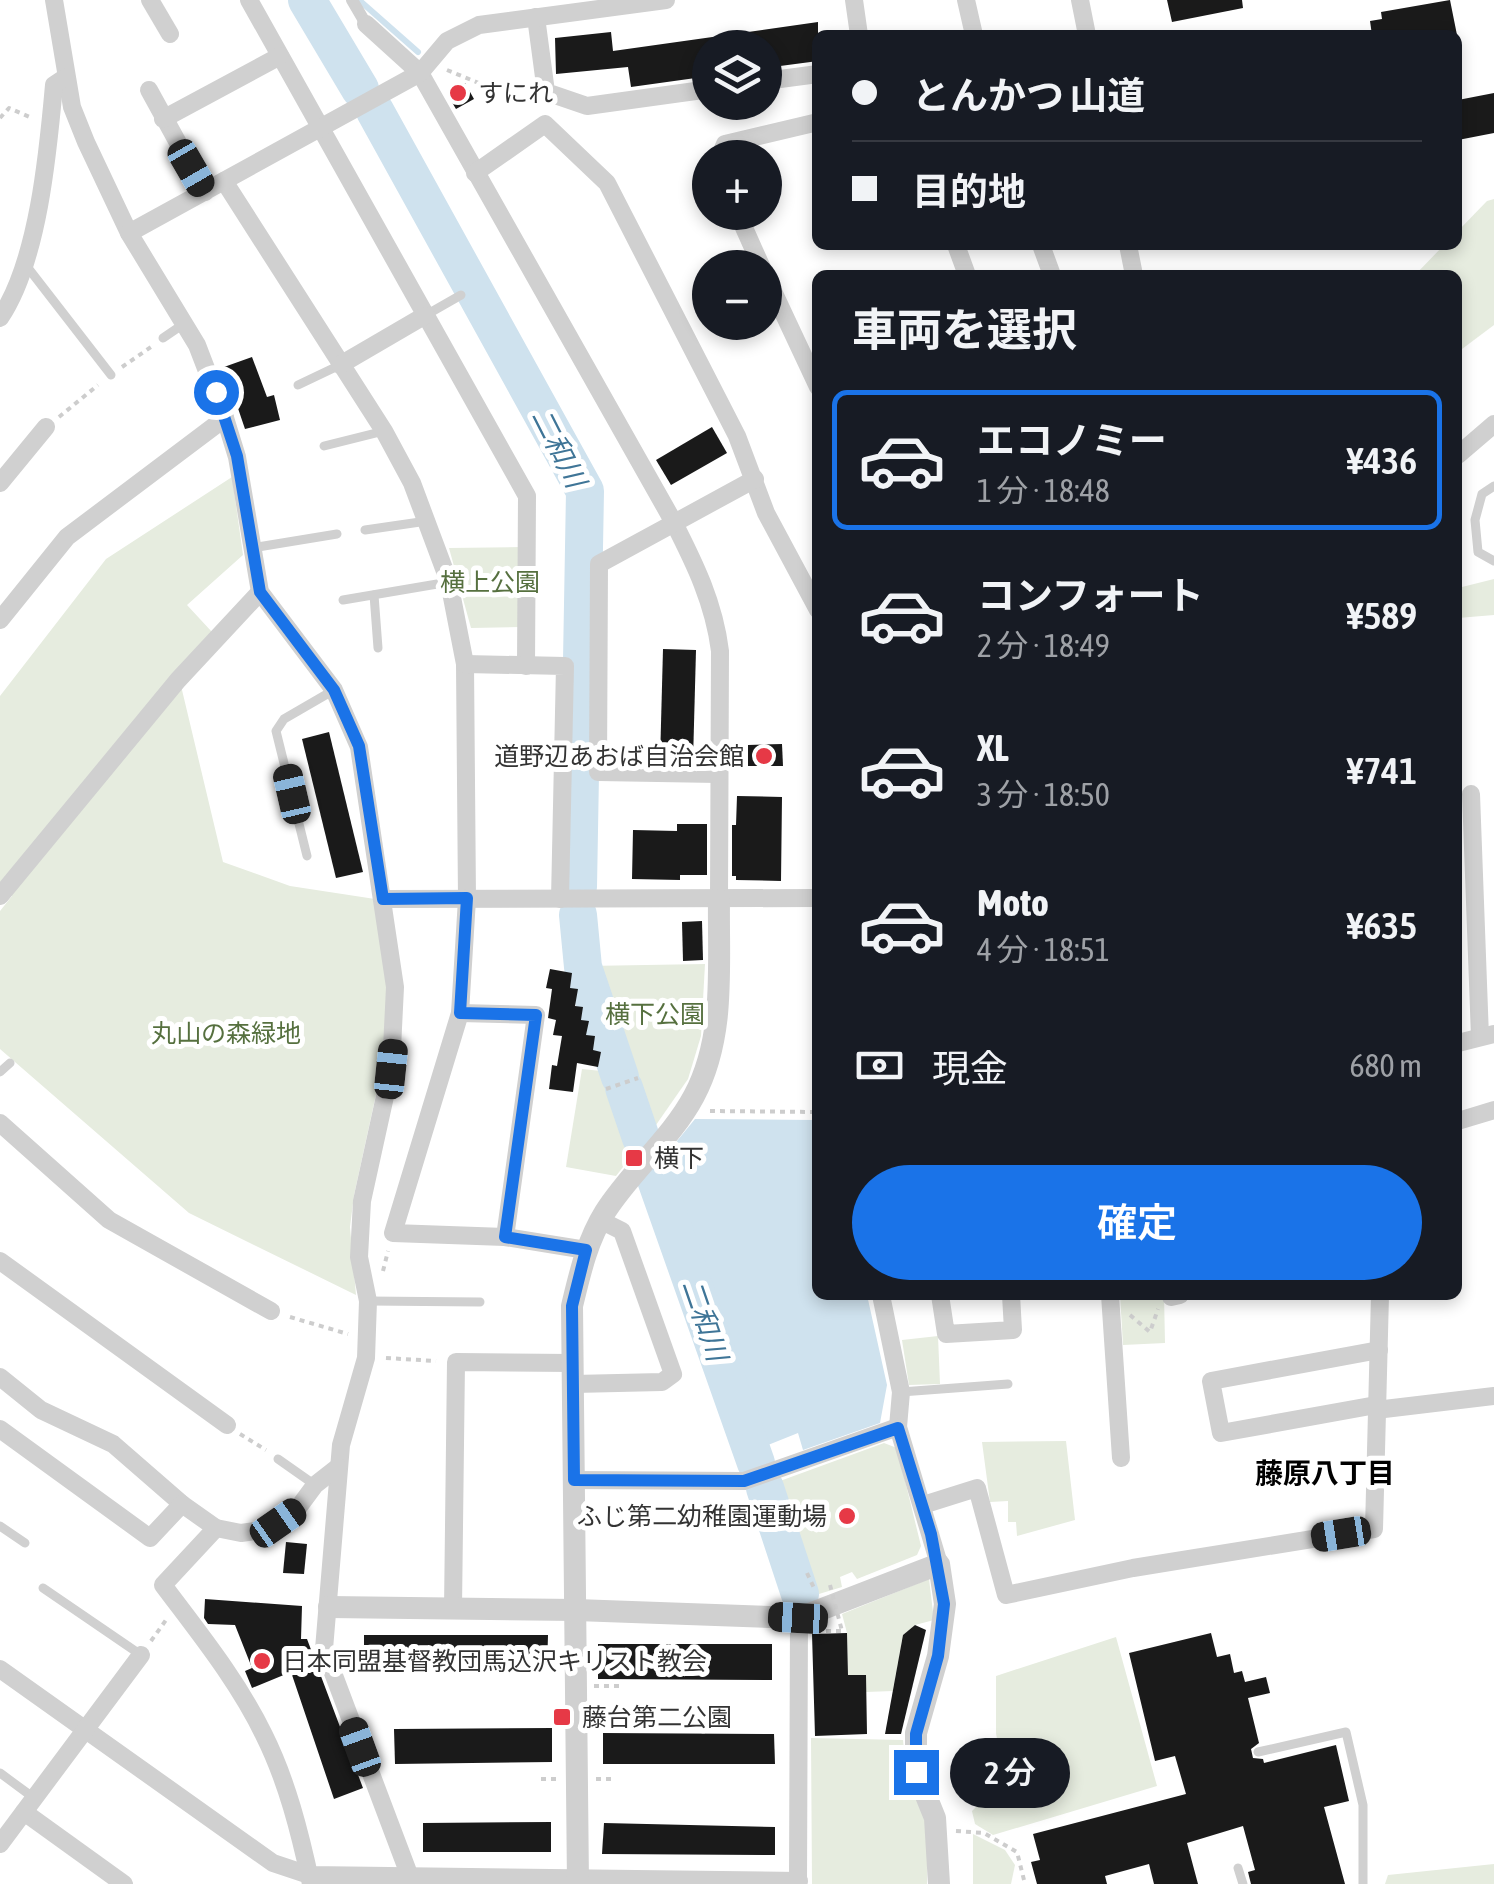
<!DOCTYPE html>
<html lang="ja">
<meta charset="utf-8">
<style>
body{margin:0;font-family:"Asap Condensed","Noto Sans JP",sans-serif;background:#20242c;color:#f1f3f6;height:100vh;display:flex;flex-direction:column;font-size:38px;white-space:nowrap}
*{box-sizing:border-box;margin:0}
p{font-size:32px;color:#9ea1a6}
.icon{flex:none;width:55px;height:55px;fill:none;stroke:currentColor;stroke-width:2;stroke-linecap:round;stroke-linejoin:round}
.map{position:relative;flex:1;overflow:hidden}
.sheet{position:absolute;left:812px;top:270px;width:650px;height:1030px;display:flex;flex-direction:column;background:#171b24;border-radius:15px;box-shadow:0 5px 15px #0003}
.sheet>*{flex:none}
.top-card{position:absolute;left:812px;top:30px;width:650px;height:220px;border-radius:15px;box-shadow:0 5px 15px #0003;display:grid;align-content:center;height:220px;padding:0 40px;background:#171b24}
.tools{position:absolute;left:692px;top:30px;display:grid;gap:20px}
.tools a{display:grid;place-items:center;width:90px;height:90px;border-radius:50%;background:#171b24;box-shadow:0 5px 15px #0003;font-size:50px}
.end{position:absolute;width:45px;height:45px;margin:-22px;border:12px solid #1a73e8;background:#fff;box-shadow:0 0 0 5px #fff}
.from{border-radius:50%}
.bubble{position:absolute;height:70px;border-radius:35px;background:#171b24;box-shadow:0 5px 15px #0003;font-size:32px;font-weight:600;line-height:70px;text-align:center}
.car{position:absolute;width:30px;height:60px;margin:-30px -15px;border-radius:12px;box-shadow:0 0 8px 2px #0007;background:linear-gradient(#222 24%,#8ab4d8 0 40%,#222 0 76%,#8ab4d8 0 86%,#222 0)}
.top-card b{display:flex;align-items:center;gap:35px;height:95px;font-size:38px}
.top-card b+b{border-top:2px solid #363941}
.top-card i{width:25px;height:25px;background:#f1f3f6}
ul{padding:0;list-style:none}
li{display:flex;align-items:center;gap:30px;height:140px;margin:0 20px 15px;padding:0 20px;border:5px solid transparent;border-radius:15px}
li div{flex:1}
li b{display:block;font-size:38px}
li em{font-style:normal;font-weight:600}
li.on{border-color:#1a73e8}
li>.icon{width:90px;height:90px;stroke-width:1.5}
h2{padding:0 40px;font-size:45px;line-height:120px}
.pay{display:flex;align-items:center;gap:25px;height:110px;padding:0 40px;font-size:38px}
.pay p{margin-inline-start:auto}
.cta{display:flex;gap:20px;margin-top:auto;padding:20px 40px}
.cta a{flex:1;height:115px;border-radius:60px;background:#1a73e8;color:#fff;font-size:40px;font-weight:600;line-height:115px;text-align:center}
.map>svg:first-child{display:block}
.green{fill:#e6ecdf}
.water{fill:#cfe2ee}
.lines{fill:none;stroke-linecap:round;stroke-linejoin:round}
.stream{stroke:#cfe2ee;stroke-width:6}
.river{stroke:#cfe2ee;stroke-width:38}
.building{fill:#1a1a1a}
.path{stroke:#cdcdcd;stroke-width:4;stroke-dasharray:5 5;stroke-linecap:butt}
.service{stroke:#d0d0d0;stroke-width:9}
.pedestrian{stroke:#d0d0d0;stroke-width:12}
.minor{stroke:#d0d0d0;stroke-width:18}
.tertiary{stroke:#d0d0d0;stroke-width:22}
.path-bridge{stroke:#cdcdcd;stroke-width:4;stroke-dasharray:5 5;stroke-linecap:butt}
.route{stroke:#1a73e8;stroke-width:12}
.poi-dot{fill:#e63946;stroke:#fff;stroke-width:4}
.labels{text-anchor:middle;dominant-baseline:central;stroke-width:10;stroke-linejoin:round;paint-order:stroke}
.poi-label{font-size:25px;fill:#333;stroke:#fff;text-anchor:start}
.park-label{font-size:25px;fill:#56703f;stroke:#fff}
.water-label{font-size:28px;font-style:italic;fill:#3f7597;stroke:#fff}
.neighbourhood-label{font-size:28px;font-weight:bold;fill:#000;stroke:#fff}
</style>
<div class="map">
<svg width="1494" height="1884" viewBox="0 0 1494 1884">
<rect width="100%" height="100%" fill="#fff"/>
<g class="green">
<polygon points="1494,199 1494,325 1458,352 1458,275 1415,275 1444,245 1458,245 1458,231 1487,201"/>
<polygon points="232,477 243,555 187,605 212,632 177,669 223,862 290,886 375,899 388,986 382,1067 354,1195 350,1227 356,1295 189,1213 0,1049 0,911 12,896 0,885 0,696 106,559"/>
<polygon points="521,547 520,627 471,628 449,548"/>
<polygon points="1494,579 1494,615 1458,618 1458,588"/>
<polygon points="705,964 701,1036 688,1079 649,1135 587,966"/>
<polygon points="582,1069 611,1072 637,1149 616,1176 566,1167"/>
<polygon points="1120,1295 1164,1295 1165,1343 1123,1345"/>
<polygon points="938,1336 940,1384 909,1385 902,1340"/>
<polygon points="1066,1441 1075,1520 1017,1536 1016,1522 1008,1522 1008,1501 990,1502 982,1442"/>
<polygon points="884,1443 897,1448 921,1546 917,1555 857,1579 852,1572 840,1577 842,1587 809,1597 769,1485"/>
<polygon points="929,1579 934,1620 915,1625 903,1635 893,1691 866,1692 865,1675 848,1675 847,1633 842,1614"/>
<polygon points="1116,1637 1157,1786 993,1835 975,1824 972,1811 985,1798 1005,1790 996,1733 996,1676"/>
<polygon points="811,1738 903,1740 907,1779 928,1822 927,1884 812,1884"/>
<polygon points="973,1834 1005,1850 1015,1865 1011,1884 973,1884"/>
<polygon points="1494,1864 1494,1884 1385,1884 1388,1875"/>
</g>
<polygon class="water" points="695,1119 816,1120 818,1295 867,1295 887,1385 880,1423 803,1450 798,1433 763,1447 659,1163"/>
<g class="lines">
<polyline class="stream" points="359,0 418,52"/>
<g class="river">
<polyline points="307,0 360,89"/>
<polyline points="375,111 585,491 578,887"/>
<polyline points="578,915 583,967 620,1077"/>
<polyline points="624,1088 641,1138"/>
<polyline points="655,1177 756,1463"/>
<polyline points="765,1488 800,1594"/>
</g>
</g>
<g class="building">
<polygon points="1167,0 1242,0 1243,8 1172,22"/>
<polygon points="1450,0 1457,35 1372,35 1370,21 1382,19 1381,12"/>
<polygon points="818,22 818,61 765,68 765,48 710,48 710,76 631,87 628,67 556,74 555,38 611,32 613,51"/>
<polygon points="465,83 474,99 456,109 447,94"/>
<polygon points="1494,93 1494,133 1458,140 1458,100"/>
<polygon points="252,357 267,397 274,395 280,420 245,429 224,367"/>
<polygon points="712,427 727,453 671,485 656,460"/>
<polygon points="663,649 696,650 693,761 660,761"/>
<polygon points="329,732 363,872 336,878 302,739"/>
<polygon points="782,744 783,766 748,766 748,745"/>
<polygon points="737,796 782,797 781,881 736,880 736,876 732,876 732,825 736,825"/>
<polygon points="677,824 707,824 707,875 680,875 680,880 632,879 633,830 677,831"/>
<polygon points="702,921 703,960 683,961 682,922"/>
<polygon points="550,969 572,973 570,988 578,989 575,1006 583,1007 581,1020 589,1021 586,1035 595,1036 593,1050 601,1052 598,1067 577,1063 573,1092 549,1089 552,1065 557,1066 562,1036 553,1035 556,1020 548,1018 552,989 546,988"/>
<polygon points="286,1542 307,1544 304,1574 283,1573"/>
<polygon points="205,1599 302,1606 301,1639 307,1639 363,1788 334,1799 291,1672 252,1688 245,1671 252,1668 235,1625 208,1624 204,1618"/>
<polygon points="915,1625 926,1630 901,1734 885,1734 903,1635"/>
<polygon points="847,1633 848,1675 866,1675 867,1734 815,1736 812,1634"/>
<polygon points="1211,1633 1217,1657 1230,1654 1234,1673 1242,1671 1245,1682 1266,1677 1270,1693 1248,1698 1259,1743 1251,1749 1253,1758 1263,1759 1264,1763 1336,1745 1349,1801 1324,1807 1345,1884 1251,1884 1248,1872 1255,1870 1243,1826 1187,1843 1198,1884 1154,1884 1149,1864 1105,1876 1107,1884 1037,1884 1031,1862 1040,1860 1033,1834 1186,1794 1175,1756 1155,1761 1129,1653"/>
<polygon points="364,1635 548,1635 547,1667 364,1666"/>
<polygon points="598,1644 772,1644 772,1680 598,1679"/>
<polygon points="552,1728 552,1762 395,1764 394,1729"/>
<polygon points="603,1733 774,1734 775,1764 603,1764"/>
<polygon points="551,1822 551,1852 423,1852 423,1823"/>
<polygon points="604,1823 775,1827 775,1855 602,1854"/>
</g>
<g class="lines">
<g class="path">
<polyline points="447,70 530,104"/>
<polyline points="0,118 9,108 32,118"/>
<polyline points="122,367 151,347"/>
<polyline points="59,417 98,385"/>
<polyline points="606,1089 638,1078"/>
<polyline points="710,1111 818,1112"/>
<polyline points="383,1271 388,1251"/>
<polyline points="1130,1315 1150,1332 1158,1309"/>
<polyline points="290,1317 348,1334"/>
<polyline points="386,1358 436,1361"/>
<polyline points="240,1434 266,1450"/>
<polyline points="807,1573 815,1590"/>
<polyline points="826,1631 842,1631"/>
<polyline points="151,1641 166,1620"/>
<polyline points="594,1686 620,1686"/>
<polyline points="541,1779 556,1779"/>
<polyline points="596,1779 615,1779"/>
<polyline points="956,1831 984,1833 1017,1852 1025,1884"/>
</g>
<g class="service">
<polyline points="25,264 111,375"/>
<polyline points="426,315 461,295"/>
<polyline points="163,338 185,323"/>
<polyline points="298,385 340,365"/>
<polyline points="324,446 384,431"/>
<polyline points="1494,486 1482,494 1475,520 1478,552 1494,561"/>
<polyline points="365,530 427,521"/>
<polyline points="252,548 337,534"/>
<polyline points="374,595 378,648"/>
<polyline points="343,600 449,582"/>
<polyline points="307,856 276,731 284,719 334,690"/>
<polyline points="0,1072 10,1063"/>
<polyline points="368,1301 480,1302"/>
<polyline points="901,1392 1008,1384"/>
<polyline points="278,1459 315,1485"/>
<polyline points="0,1526 25,1543"/>
<polyline points="43,1588 141,1655"/>
<polyline points="1258,1752 1346,1732 1363,1805 1363,1884"/>
<polyline points="0,1773 34,1798"/>
<polyline points="1238,1868 1243,1884"/>
</g>
<polyline class="pedestrian" points="352,0 366,24"/>
<g class="minor">
<polyline points="54,0 72,107 86,142 129,233 197,345 225,418 237,457 260,592 334,690 359,747 395,987 391,1069 362,1201 359,1257 368,1301 366,1358 341,1445 324,1649 410,1877"/>
<polyline points="150,0 170,34"/>
<polyline points="249,0 527,496 526,666"/>
<polyline points="854,0 859,35"/>
<polyline points="966,0 974,35"/>
<polyline points="1080,0 1087,35"/>
<polyline points="536,17 546,92 587,106 710,89"/>
<path d="M366,24L420,73L673,521C695,564 714,603 720,651L719,900"/>
<polyline points="765,81 818,74"/>
<polyline points="149,90 205,192"/>
<polyline points="163,119 280,56"/>
<polyline points="719,158 725,144 818,122"/>
<polyline points="475,173 545,124 607,183 737,436 766,513 818,610"/>
<polyline points="224,181 384,431 412,483 449,582 465,664 467,899 460,1013 393,1233 505,1237 586,1250"/>
<polyline points="737,212 762,268"/>
<polyline points="129,233 420,73 447,41 479,25 666,0"/>
<polyline points="956,245 967,275"/>
<polyline points="1041,245 1052,275"/>
<polyline points="1128,245 1134,275"/>
<polyline points="765,274 818,387"/>
<path d="M0,318C38,262 48,153 54,85L66,77"/>
<polyline points="340,365 424,316"/>
<polyline points="1458,455 1494,424"/>
<polyline points="0,483 46,427"/>
<polyline points="0,620 67,537 225,418"/>
<polyline points="465,664 565,666 560,899"/>
<polyline points="718,774 598,772 599,564 755,479"/>
<polyline points="1471,794 1480,1037"/>
<polyline points="0,896 178,680 260,592"/>
<polyline points="383,899 818,898"/>
<polyline points="460,1013 536,1015 505,1237"/>
<polyline points="1458,1043 1494,1034"/>
<polyline points="1458,1121 1494,1110"/>
<polyline points="0,1123 109,1220 271,1311"/>
<polyline points="0,1261 227,1425"/>
<polyline points="881,1295 901,1392 898,1427 939,1564"/>
<polyline points="940,1295 946,1334 1013,1330 1011,1295"/>
<polyline points="1110,1295 1121,1458"/>
<polyline points="1171,1297 1180,1295"/>
<polyline points="0,1377 41,1410 113,1444 182,1504 216,1528 241,1533 263,1530 278,1523 295,1512 315,1485 338,1467"/>
<polyline points="574,1384 662,1382 673,1374 622,1231 600,1220"/>
<polyline points="1376,1405 1221,1433 1211,1381 1379,1350"/>
<polyline points="1376,1410 1494,1396"/>
<polyline points="0,1429 150,1538 182,1504"/>
<polyline points="574,1480 744,1481 898,1427"/>
<polyline points="923,1505 977,1488 1006,1595 1133,1568 1374,1529 1380,1295"/>
<path d="M216,1528L163,1585C199,1633 238,1681 264,1735C287,1781 300,1833 311,1884"/>
<polyline points="453,1609 456,1362 573,1363"/>
<polyline points="0,1669 273,1863 309,1875 799,1881"/>
<polyline points="24,1812 124,1884"/>
<polyline points="0,1844 141,1655"/>
<polyline points="798,1884 799,1618"/>
</g>
<g class="tertiary">
<polyline points="329,1607 576,1610 799,1618 939,1564 945,1604 938,1656 916,1733 916,1771 935,1818 939,1884"/>
<path d="M578,1884L572,1306C580,1273 587,1241 605,1212C631,1171 671,1139 694,1096C726,1036 718,966 719,900"/>
</g>
<polyline class="path-bridge" points="830,1585 842,1631"/>
</g>
<g class="lines">
<polyline class="route" points="216,392 237,456 260,592 334,690 359,746 383,899 467,898 460,1013 536,1015 505,1237 586,1250 572,1306 574,1480 744,1481 898,1428 931,1534 944,1604 938,1656 916,1734 916,1772"/>
</g>
<g class="poi-dot">
<circle cx="458" cy="93" r="10"/>
<circle cx="764" cy="756" r="10"/>
<rect x="624" y="1148" width="20" height="20" rx="5"/>
<circle cx="847" cy="1516" r="10"/>
<circle cx="262" cy="1661" r="10"/>
<rect x="552" y="1707" width="20" height="20" rx="5"/>
</g>
<g class="labels">
<g class="poi-label">
<text x="478" y="93">すにれ</text>
<text x="744" y="756" text-anchor="end">道野辺あおば自治会館</text>
<text x="654" y="1158">横下</text>
<text x="827" y="1516" text-anchor="end">ふじ第二幼稚園運動場</text>
<text x="282" y="1661">日本同盟基督教団馬込沢キリスト教会</text>
<text x="582" y="1717">藤台第二公園</text>
</g>
<g class="park-label">
<text x="490" y="582">横上公園</text>
<text x="655" y="1014">横下公園</text>
<text x="226" y="1033">丸山の森緑地</text>
</g>
<g class="water-label">
<text transform="translate(559 448) rotate(63)">二和川</text>
<text transform="translate(705 1320) rotate(71)">二和川</text>
</g>
<g class="neighbourhood-label">
<text x="1325" y="1473">藤原八丁目</text>
</g>
</g>
</svg>
<div class="tools">
<a><svg class="icon" aria-label="layers" viewBox="0 0 24 24"><path d="M12 4l9 5-9 5-9-5zM3 14l9 5 9-5"/></svg></a>
<a>+</a>
<a>−</a>
</div>
<i class="end from" style="left:216px;top:392px"></i>
<i class="end" style="left:916px;top:1772px"></i>
<div class="bubble" style="left:950px;top:1738px;width:120px">2 分</div>
<i class="car" style="left:191px;top:168px;rotate:150deg"></i>
<i class="car" style="left:292px;top:794px;rotate:347deg"></i>
<i class="car" style="left:391px;top:1069px;rotate:6deg"></i>
<i class="car" style="left:278px;top:1523px;rotate:55deg"></i>
<i class="car" style="left:1341px;top:1534px;rotate:261deg"></i>
<i class="car" style="left:798px;top:1618px;rotate:273deg"></i>
<i class="car" style="left:360px;top:1747px;rotate:340deg"></i>
<div class="top-card">
<b><i class="from"></i>とんかつ 山道</b>
<b><i></i>目的地</b>
</div>
<section class="sheet">
<h2>車両を選択</h2>
<ul>
<li class="on"><svg class="icon" aria-label="car" viewBox="0 0 24 24"><path d="M5 17H2v-5l4-1 3-4h7l3 4 3 1v5h-3M9 17h6M6 11h13"/><circle cx="7" cy="17" r="2"/><circle cx="17" cy="17" r="2"/></svg><div><b>エコノミー</b><p>1 分 · 18:48</p></div><em>¥436</em></li>
<li><svg class="icon" aria-label="car" viewBox="0 0 24 24"><path d="M5 17H2v-5l4-1 3-4h7l3 4 3 1v5h-3M9 17h6M6 11h13"/><circle cx="7" cy="17" r="2"/><circle cx="17" cy="17" r="2"/></svg><div><b>コンフォート</b><p>2 分 · 18:49</p></div><em>¥589</em></li>
<li><svg class="icon" aria-label="car" viewBox="0 0 24 24"><path d="M5 17H2v-5l4-1 3-4h7l3 4 3 1v5h-3M9 17h6M6 11h13"/><circle cx="7" cy="17" r="2"/><circle cx="17" cy="17" r="2"/></svg><div><b>XL</b><p>3 分 · 18:50</p></div><em>¥741</em></li>
<li><svg class="icon" aria-label="car" viewBox="0 0 24 24"><path d="M5 17H2v-5l4-1 3-4h7l3 4 3 1v5h-3M9 17h6M6 11h13"/><circle cx="7" cy="17" r="2"/><circle cx="17" cy="17" r="2"/></svg><div><b>Moto</b><p>4 分 · 18:51</p></div><em>¥635</em></li>
</ul>
<div class="pay"><svg class="icon" aria-label="cash" viewBox="0 0 24 24"><path d="M3 7h18v10H3z"/><circle cx="12" cy="12" r="2"/></svg>現金<p>680 m</p></div>
<div class="cta"><a>確定</a></div>
</section>
</div>
